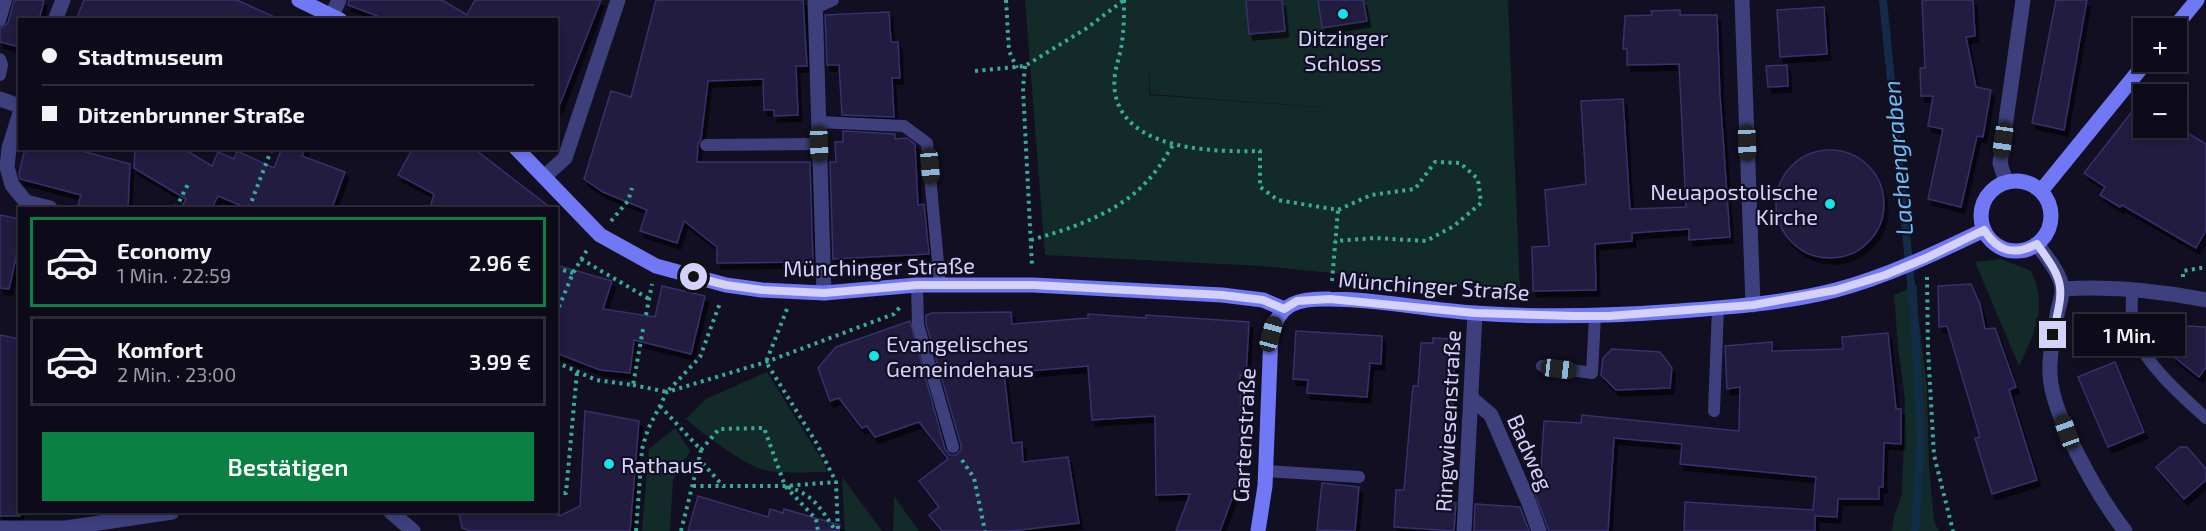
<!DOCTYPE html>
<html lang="de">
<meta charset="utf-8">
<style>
body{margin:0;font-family:"Exo 2",sans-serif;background:#1b1926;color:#f1f3f6;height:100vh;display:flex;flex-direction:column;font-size:22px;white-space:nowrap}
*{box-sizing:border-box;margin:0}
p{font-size:20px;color:#9a9ba2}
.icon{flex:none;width:33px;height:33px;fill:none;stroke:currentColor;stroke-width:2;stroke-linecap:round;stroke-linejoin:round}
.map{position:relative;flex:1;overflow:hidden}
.details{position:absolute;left:18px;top:207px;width:540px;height:306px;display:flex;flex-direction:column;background:#0d0b19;border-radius:0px;box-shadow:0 3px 9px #0003,0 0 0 2px #2d2b38}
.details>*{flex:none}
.top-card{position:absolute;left:18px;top:18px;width:540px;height:132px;border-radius:0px;box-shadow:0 3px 9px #0003,0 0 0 2px #2d2b38;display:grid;align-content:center;height:132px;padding:0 24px;background:#0d0b19}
.controls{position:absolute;left:2133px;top:18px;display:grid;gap:12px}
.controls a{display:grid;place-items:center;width:54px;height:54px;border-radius:0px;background:#0d0b19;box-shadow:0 3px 9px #0003,0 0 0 2px #2d2b38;font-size:30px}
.end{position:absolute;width:27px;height:27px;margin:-14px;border:8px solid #d4d2fc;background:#111;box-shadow:0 0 0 3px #111}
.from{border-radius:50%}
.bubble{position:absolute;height:42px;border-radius:0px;background:#0d0b19;box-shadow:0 3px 9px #0003,0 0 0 2px #2d2b38;font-size:20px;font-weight:600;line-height:42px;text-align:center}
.car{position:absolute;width:18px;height:36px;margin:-18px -9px;border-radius:8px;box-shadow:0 0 4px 2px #0007;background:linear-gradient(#222 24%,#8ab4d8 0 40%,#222 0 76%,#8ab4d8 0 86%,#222 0)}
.top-card b{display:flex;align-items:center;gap:21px;height:57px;font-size:22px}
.top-card b+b{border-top:2px solid #2d2b38}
.top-card i{width:15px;height:15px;background:#f1f3f6}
ul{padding:10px 0 0;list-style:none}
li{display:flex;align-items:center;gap:18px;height:90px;margin:0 12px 9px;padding:0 12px;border:3px solid #2d2b38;border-radius:0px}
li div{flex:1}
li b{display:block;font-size:22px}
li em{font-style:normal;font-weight:600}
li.on{border-color:#0b8043}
li>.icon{width:54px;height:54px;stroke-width:1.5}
.primary-button{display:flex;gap:12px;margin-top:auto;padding:12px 24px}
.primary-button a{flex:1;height:69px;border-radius:0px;background:#0b8043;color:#fff;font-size:24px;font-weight:600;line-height:69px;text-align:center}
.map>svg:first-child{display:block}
.green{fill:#132b28;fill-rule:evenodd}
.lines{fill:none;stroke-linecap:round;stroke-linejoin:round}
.stream{stroke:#122b47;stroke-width:8}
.building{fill:#211c41;stroke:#37306b;stroke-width:1.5;filter:url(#shadow)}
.path{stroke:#37ac9b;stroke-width:4;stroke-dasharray:3 4.5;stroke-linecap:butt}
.lane{stroke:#3d407d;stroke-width:12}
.street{stroke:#3d407d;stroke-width:15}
.secondary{stroke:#7078f5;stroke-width:15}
.route{stroke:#d4d2fc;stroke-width:8}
.poi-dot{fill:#10e6ea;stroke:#110f21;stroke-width:2}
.labels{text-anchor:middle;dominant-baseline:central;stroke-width:4.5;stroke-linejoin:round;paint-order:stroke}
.poi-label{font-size:22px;fill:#d4d2fc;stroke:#110f21;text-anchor:start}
.street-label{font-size:22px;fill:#d4d2fc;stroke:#110f21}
.water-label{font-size:24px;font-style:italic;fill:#68bff5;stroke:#110f21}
</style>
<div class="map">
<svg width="2206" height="531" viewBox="0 0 2206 531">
<defs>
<filter id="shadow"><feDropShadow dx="3.5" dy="6" stdDeviation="0" flood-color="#0009"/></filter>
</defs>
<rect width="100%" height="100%" fill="#110f21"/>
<g class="green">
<path d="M1025,0H1508L1520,292L1262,266L1045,255ZM1149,62L1150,94L1358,110L1149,95Z"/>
<path d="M2001,259L2031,271C2048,307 2035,333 2019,366L1975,262Z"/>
<polygon points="1917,285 1918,313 1927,388 1929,465 1934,522 1939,531 1892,531 1894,517 1902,494 1905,400 1898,346 1894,295"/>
<path d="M767,372L824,463L827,472C808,472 776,475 758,468C737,459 703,434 686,419L706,399Z"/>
<polygon points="675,428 690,451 673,480 670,531 642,531 649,449"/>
<polygon points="842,477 882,531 845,531"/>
<polygon points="894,496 919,531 893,531"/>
</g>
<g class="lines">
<polyline class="stream" points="1883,0 1913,304 1918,381 1921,441 1915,531"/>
</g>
<g class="building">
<polygon points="14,0 44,0 39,20 20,20 20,47 0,42 0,28 8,23"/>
<polygon points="84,0 237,0 281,20 76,20"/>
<polygon points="349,0 442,0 467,15 475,0 601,0 558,109 556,20 388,20 348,5"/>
<polygon points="656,0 803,0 807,66 796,66 798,115 774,116 774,110 764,110 763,79 708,81 701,139 698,144 697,162 810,162 813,262 717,263 717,247 684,221 677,243 640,231 647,210 603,192 584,179 611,91 631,97"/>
<polygon points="1246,0 1282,0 1285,31 1249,34"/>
<polygon points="1318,0 1363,0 1367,21 1322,28"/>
<polygon points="1922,0 1973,0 1975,36 1966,37 1976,87 1991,90 1983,137 1977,136 1961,207 1928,199 1943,129 1928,126 1933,96 1921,96 1920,68 1925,68"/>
<polygon points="2056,0 2087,0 2064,130 2032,123"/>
<polygon points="1824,7 1827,54 1780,57 1777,10"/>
<polygon points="1680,10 1680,15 1717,15 1720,95 1730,237 1689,240 1689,229 1632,233 1632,241 1595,244 1596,290 1533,291 1532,247 1549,246 1545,190 1586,184 1581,101 1623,99 1630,209 1686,207 1679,64 1627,65 1627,49 1623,49 1625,16 1652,15 1651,11"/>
<polygon points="889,12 891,42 898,42 900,78 892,78 894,117 842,115 839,65 827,65 825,15"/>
<polygon points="1787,65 1788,86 1768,87 1766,66"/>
<polygon points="2138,104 2144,107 2144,128 2176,126 2206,144 2206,230 2196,248 2122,205 2120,207 2100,195 2105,187 2084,173"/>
<polygon points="843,131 895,134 895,139 907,138 915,144 918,205 924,204 929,254 833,259 830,162 836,162 835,142 843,142"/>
<polygon points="25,148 71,148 130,164 128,208 92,208 78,205 81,195 20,179 19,173"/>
<polygon points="135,148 182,148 212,166 218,152 234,159 237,151 274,168 282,148 305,148 302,156 345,172 332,208 247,208 218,196 212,208 181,208 186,199 134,168"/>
<polygon points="413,148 473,148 551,208 430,208 434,194 398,175"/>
<circle cx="1830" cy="204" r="54"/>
<polygon points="0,215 20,219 20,240 9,289 0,288"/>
<polygon points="556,265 612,281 603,309 655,317 662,286 705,296 691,354 634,340 630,373 600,370 556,353"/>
<polygon points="1971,284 1980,304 1985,329 1995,328 2016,387 2009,390 2037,480 1992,494 1975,438 1980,437 1947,326 1939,327 1938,286"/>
<polygon points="1011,312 1012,324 1088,318 1088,314 1146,318 1146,315 1249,322 1246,376 1240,375 1241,430 1240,430 1240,456 1238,456 1239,493 1234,493 1220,531 1176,531 1190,494 1156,495 1155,416 1092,420 1088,366 1004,373 1012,443 1022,442 1023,462 1068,457 1079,523 1011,531 942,531 929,515 939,507 919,481 948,459 919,422 875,437 867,426 862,428 839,398 830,401 818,368 836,347 910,321 945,449 950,455 956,455 961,450 961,445 926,324 926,315 932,313"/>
<polygon points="2187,326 2206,327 2206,367 2199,377 2173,356 2170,345 2174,333 2179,329"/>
<polygon points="1296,331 1382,336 1381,364 1370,363 1367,397 1307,393 1308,380 1293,379"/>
<polygon points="1888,333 1896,409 1901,409 1901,444 1884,443 1883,487 1879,487 1879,499 1838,499 1837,517 1815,516 1815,531 1684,531 1685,502 1813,510 1816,477 1680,464 1682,444 1614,438 1608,531 1549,531 1532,486 1533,467 1541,468 1544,421 1581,423 1582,415 1739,431 1740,387 1727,389 1725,346 1772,342 1772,351 1843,349 1842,337"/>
<polygon points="0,335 20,339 20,516 0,516"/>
<polygon points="1433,338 1456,339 1453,389 1454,389 1444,502 1456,503 1454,531 1394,527 1396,490 1404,490 1413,386 1418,386 1421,343 1433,343"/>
<polygon points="1612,349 1660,352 1672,368 1670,388 1616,390 1601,375 1603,358"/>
<polygon points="2115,362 2144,432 2108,447 2078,377"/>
<polygon points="585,411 639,421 630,531 470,531 462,528 459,512 548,512 560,516 580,506"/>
<polygon points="2180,447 2187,447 2206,469 2206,480 2184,499 2156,467"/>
<polygon points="1322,483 1359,487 1355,531 1317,530"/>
<polygon points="698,496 768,517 770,509 783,513 784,509 840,525 839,531 688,531"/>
<polygon points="1475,504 1520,507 1529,531 1474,531"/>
</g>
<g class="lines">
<g class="path">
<polyline points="1006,0 1009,51 1017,68"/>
<path d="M1124,0C1124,14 1124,28 1122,42C1120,59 1112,73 1115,92C1124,151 1214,152 1260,151V187L1278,200L1338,210L1371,195L1415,189L1435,162L1460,163L1478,179L1481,203L1454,226L1426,241L1375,238L1335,241"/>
<polyline points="1025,66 1023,88 1032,266"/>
<polyline points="975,71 1025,66 1087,28 1124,0"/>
<polyline points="176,208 189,182"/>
<polyline points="249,208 272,148"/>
<polyline points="611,221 628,201 632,188"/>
<path d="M1031,240C1076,227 1125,211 1155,172C1162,163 1167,154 1173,145"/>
<polyline points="581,259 649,299"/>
<polyline points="556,268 573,273"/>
<polyline points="1927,277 1928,350 1934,455 1953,531"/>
<polyline points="2183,277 2183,271 2206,267"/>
<polyline points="1332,281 1338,210"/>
<polyline points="787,309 766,362 817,444 836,482 838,531"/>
<polyline points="556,314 573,273 587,250"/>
<polyline points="646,315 652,284"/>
<polyline points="556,362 596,380 633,385 643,329"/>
<polyline points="633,385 667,392 700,357 720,303"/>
<polyline points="660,406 701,450 699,459 723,486 785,486 836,482"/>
<polyline points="701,450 719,429 764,428 785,486 816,519 818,531"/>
<polyline points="962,460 974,478 985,531"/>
<polyline points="693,486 723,486"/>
<path d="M788,487C815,495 821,510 836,531"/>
<polyline points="556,494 566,493 577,372"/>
<polyline points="636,531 642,449 648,429 667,392 766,362 894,314 900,307"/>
<polyline points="681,531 699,459"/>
</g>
<g class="lane">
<polyline points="815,8 833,0"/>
<polyline points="0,20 6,0"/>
<polyline points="0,59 2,65 0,75"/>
<polyline points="819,122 904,126 927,143 940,285"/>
<polyline points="706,145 819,144"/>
<polyline points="917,285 918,325 953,447"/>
<path d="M2132,291C2132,305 2130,324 2136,337C2148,367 2183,397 2206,418"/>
<polyline points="1542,366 1592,373 1595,316"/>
<polyline points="1714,411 1718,308"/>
<polyline points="1266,471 1359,477"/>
</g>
<g class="street">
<polyline points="815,0 824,293"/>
<polyline points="1742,0 1753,305"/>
<polyline points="332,15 339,0"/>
<polyline points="55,20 63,0"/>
<polyline points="0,99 20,106"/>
<polyline points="20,113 9,148 7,167 12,185 26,202 50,208"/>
<polyline points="544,177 565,158 618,0"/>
<polyline points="2006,182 2000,163 2023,0"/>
<path d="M2037,244C2046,257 2060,272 2062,288C2063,296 2058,307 2057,315C2053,334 2049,355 2050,375C2052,416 2099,498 2125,531"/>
<path d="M2062,289C2108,286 2161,291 2206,300"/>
<polyline points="1471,398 1491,415 1529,503 1539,531"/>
<polyline points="391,512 413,531"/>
<polyline points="0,528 66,528 172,512"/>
<polyline points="1464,531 1475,313"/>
</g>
<g class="secondary">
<polyline points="299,0 340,20"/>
<polyline points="2174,28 2197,0"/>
<polyline points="516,148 600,235 656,266 726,285 762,290 824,293 917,285 1033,285 1222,295 1263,300 1284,309"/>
<circle cx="2016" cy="216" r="35"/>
<polyline points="2041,191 2146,62"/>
<path d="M1258,531L1265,486L1271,334C1280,302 1300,298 1330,299C1378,299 1427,310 1475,313C1543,318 1611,316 1679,311C1732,307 1785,303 1836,290C1888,276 1936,253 1984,230"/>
</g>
</g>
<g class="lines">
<path class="route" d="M694,277L726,285L762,290L824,293L917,285H1033L1222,295L1263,300L1284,309L1297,301L1330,299L1475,313L1573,316H1609L1753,305L1836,290L1885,275L1926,258L1984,230C1998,252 2014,256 2037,244C2067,285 2063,287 2053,335"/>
</g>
<g class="poi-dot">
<circle cx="1343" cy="14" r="6"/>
<circle cx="1830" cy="204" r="6"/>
<circle cx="874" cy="356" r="6"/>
<circle cx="609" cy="464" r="6"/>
</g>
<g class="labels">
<g class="poi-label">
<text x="1343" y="37" text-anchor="middle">Ditzinger<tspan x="1343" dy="25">Schloss</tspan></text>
<text x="1818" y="191" text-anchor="end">Neuapostolische<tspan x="1818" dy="25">Kirche</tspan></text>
<text x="886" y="343">Evangelisches<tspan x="886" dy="25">Gemeindehaus</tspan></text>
<text x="621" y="464">Rathaus</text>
</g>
<g class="street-label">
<text transform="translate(879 266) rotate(-1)">Münchinger Straße</text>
<text transform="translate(1434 285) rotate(4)">Münchinger Straße</text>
<text transform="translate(1447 421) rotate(-87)">Ringwiesenstraße</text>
<text transform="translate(1243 435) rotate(-87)">Gartenstraße</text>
<text transform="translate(1531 452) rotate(66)">Badweg</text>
</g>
<g class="water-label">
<text transform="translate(1897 158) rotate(-95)">Lachengraben</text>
</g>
</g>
</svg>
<div class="controls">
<a>+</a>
<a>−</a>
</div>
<i class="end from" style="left:694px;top:277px"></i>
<i class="end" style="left:2053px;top:335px"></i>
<div class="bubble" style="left:2074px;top:314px;width:111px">1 Min.</div>
<i class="car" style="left:2003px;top:140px;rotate:188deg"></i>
<i class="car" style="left:1747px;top:143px;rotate:178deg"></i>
<i class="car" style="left:819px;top:144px;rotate:178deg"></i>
<i class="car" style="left:930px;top:166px;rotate:175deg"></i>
<i class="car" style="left:1271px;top:334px;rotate:15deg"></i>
<i class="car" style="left:1559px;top:369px;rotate:97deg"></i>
<i class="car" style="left:2067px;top:432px;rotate:340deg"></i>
<div class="top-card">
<b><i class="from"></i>Stadtmuseum</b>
<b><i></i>Ditzenbrunner Straße</b>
</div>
<section class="details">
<ul>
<li class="on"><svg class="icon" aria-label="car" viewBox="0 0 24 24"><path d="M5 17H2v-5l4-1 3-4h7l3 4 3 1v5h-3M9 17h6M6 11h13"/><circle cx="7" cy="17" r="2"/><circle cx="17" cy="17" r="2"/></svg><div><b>Economy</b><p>1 Min. · 22:59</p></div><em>2.96 €</em></li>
<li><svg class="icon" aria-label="car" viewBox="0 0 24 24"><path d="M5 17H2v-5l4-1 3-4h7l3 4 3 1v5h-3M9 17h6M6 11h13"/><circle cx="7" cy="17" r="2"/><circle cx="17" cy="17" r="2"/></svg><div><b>Komfort</b><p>2 Min. · 23:00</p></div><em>3.99 €</em></li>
</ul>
<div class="primary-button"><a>Bestätigen</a></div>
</section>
</div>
